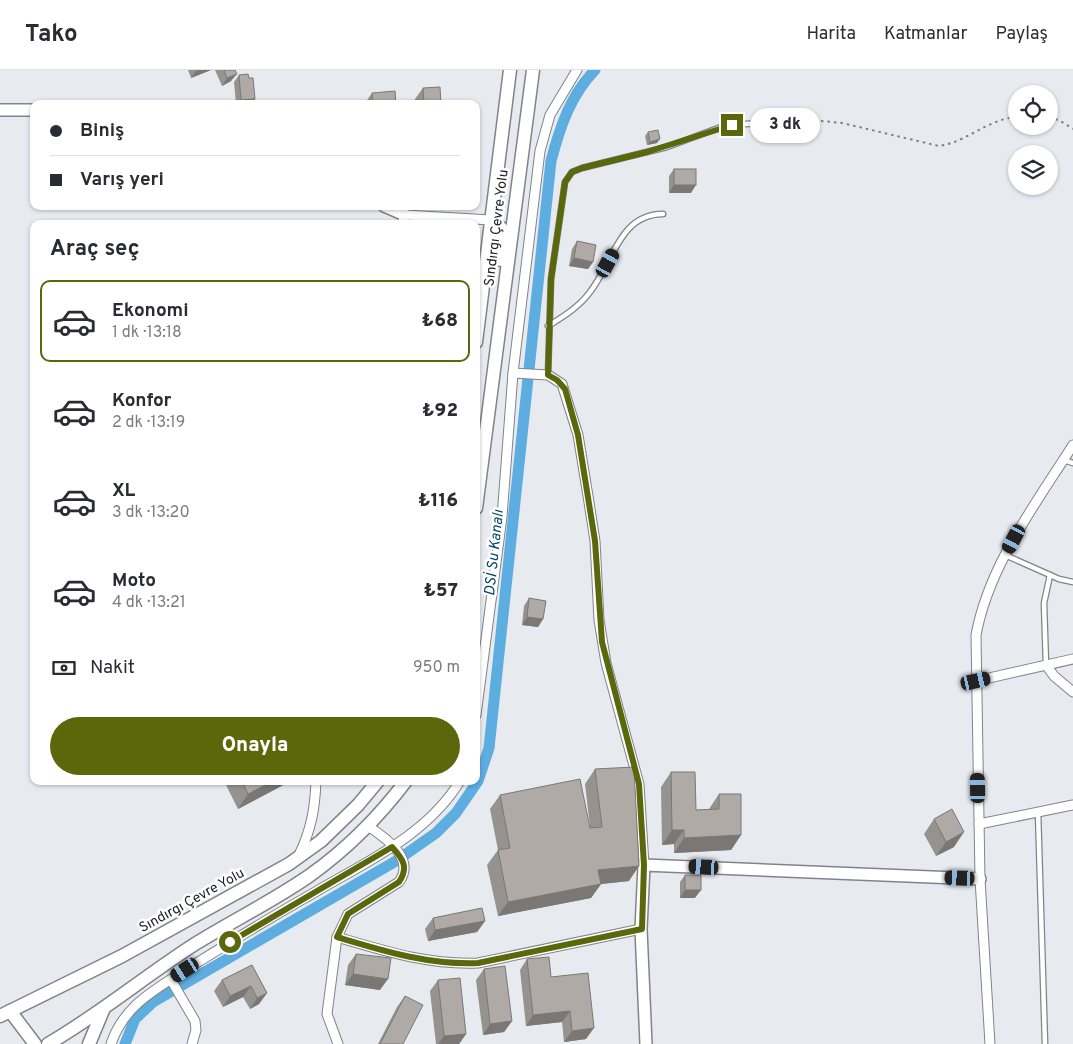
<!DOCTYPE html>
<html lang="tr">
<meta charset="utf-8">
<style>
body{margin:0;font-family:Overpass,sans-serif;background:#f2f2f3;color:#2b2b33;height:100vh;display:flex;flex-direction:column;font-size:19px;white-space:nowrap}
*{box-sizing:border-box;margin:0}
p{font-size:16px;color:#7c7c81}
.icon{flex:none;width:28px;height:28px;fill:none;stroke:currentColor;stroke-width:2;stroke-linecap:round;stroke-linejoin:round}
.map{position:relative;flex:1;overflow:hidden}
.sheet{position:absolute;left:30px;top:150px;width:450px;height:565px;display:flex;flex-direction:column;background:#fff;border-radius:10px;box-shadow:0 1px 4px #0004}
.sheet>*{flex:none}
.hud{position:absolute;left:30px;top:30px;width:450px;height:110px;border-radius:10px;box-shadow:0 1px 4px #0004;display:grid;align-content:center;height:110px;padding:0 20px;background:#fff}
.tools{position:absolute;left:1008px;top:15px;display:grid;gap:10px}
.tools a{display:grid;place-items:center;width:50px;height:50px;border-radius:50%;background:#fff;box-shadow:0 1px 4px #0004;font-size:25px}
.end{position:absolute;width:22px;height:22px;margin:-11px;border:6px solid #5a670b;background:#fff;box-shadow:0 0 0 2px #fff}
.from{border-radius:50%}
.bubble{position:absolute;height:35px;border-radius:18px;background:#fff;box-shadow:0 1px 4px #0004;font-size:16px;font-weight:800;line-height:35px;text-align:center}
.car{position:absolute;width:15px;height:30px;margin:-15px -8px;border-radius:6px;box-shadow:0 0 4px 1px #0007;background:linear-gradient(#222 24%,#8ab4d8 0 40%,#222 0 76%,#8ab4d8 0 86%,#222 0)}
.hud b{display:flex;align-items:center;gap:18px;height:48px;font-size:19px}
.hud b+b{border-top:1px solid #e1e1e2}
.hud i{width:12px;height:12px;background:#2b2b33}
ul{padding:0;list-style:none}
li{display:flex;align-items:center;gap:15px;height:82px;margin:0 10px 8px;padding:0 10px;border:2px solid transparent;border-radius:10px}
li div{flex:1}
li b{display:block;font-size:19px}
li em{font-style:normal;font-weight:800}
li.on{border-color:#5a670b}
li>.icon{width:45px;height:45px;stroke-width:1.5}
h2{padding:0 20px;font-size:22px;line-height:60px}
.pay{display:flex;align-items:center;gap:12px;height:55px;padding:0 20px;font-size:19px}
.pay p{margin-inline-start:auto}
.button{display:flex;gap:10px;margin-top:auto;padding:10px 20px}
.button a{flex:1;height:58px;border-radius:30px;background:#5a670b;color:#fff;font-size:20px;font-weight:800;line-height:58px;text-align:center}
header{display:flex;align-items:center;gap:30px;box-sizing:border-box;height:70px;padding:0 25px;background:#fff;border-bottom:1px solid #e1e1e2}
header strong{font-size:24px}
nav{display:flex;gap:28px;margin-inline-start:auto;font-size:18px}
.map>svg:first-child{display:block}
.lines{fill:none;stroke-linecap:round;stroke-linejoin:round}
.canal{stroke:#5dade0;stroke-width:11}
.service-casing{stroke:#808489;stroke-width:7}
.minor-casing{stroke:#808489;stroke-width:11}
.tertiary-casing{stroke:#808489;stroke-width:14}
.secondary-casing{stroke:#808489;stroke-width:15}
.path{stroke:#7d8083;stroke-width:2;stroke-dasharray:2.5 4;stroke-linecap:butt}
.service{stroke:#fff;stroke-width:4.5}
.minor{stroke:#fff;stroke-width:9}
.tertiary{stroke:#fff;stroke-width:11}
.secondary{stroke:#fff;stroke-width:12}
.wall{fill:#96928f}
.shaded-wall{fill:#7a7774}
.building{fill:#afaaa6;stroke:#7a7774}
.route{stroke:#5a670b;stroke-width:6}
.labels{text-anchor:middle;dominant-baseline:central;stroke-width:5;stroke-linejoin:round;paint-order:stroke}
.street-label{font-size:14px;fill:#202123;stroke:#fff}
.water-label{font-size:15px;font-style:italic;fill:#034769;stroke:#fff}
</style>
<header>
<strong>Tako</strong>
<nav><a>Harita</a><a>Katmanlar</a><a>Paylaş</a></nav>
</header>
<div class="map">
<svg width="1073" height="974" viewBox="0 0 1073 974">
<rect width="100%" height="100%" fill="#e7ebf0"/>
<g class="lines">
<path class="canal" d="M125,974L135,949L153,932L396,791L436,763L456,743L478,711L489,678L551,91C560,57 570,26 595,0"/>
<defs>
<g id="service">
<path d="M548,256C564,246 579,237 590,222C613,193 619,144 663,144"/>
<polyline points="548,305 551,209 565,112 572,102 582,98 667,77 721,57 744,54 814,51"/>
<polyline points="1064,390 1073,393"/>
<polyline points="1005,485 1059,509 1073,512"/>
<polyline points="1046,595 1044,533 1050,505"/>
<polyline points="1038,742 1045,974"/>
</g>
<g id="minor">
<polyline points="402,154 405,145 491,150"/>
<polyline points="513,303 548,305 562,314 578,365 588,426 595,471 599,550 606,593 639,714 644,795"/>
<polyline points="1046,595 1054,606 1073,622"/>
<polyline points="976,611 1073,589"/>
<polyline points="476,645 502,447 513,303 540,81 550,45 577,0"/>
<polyline points="979,754 1073,735"/>
<path d="M299,785C311,760 315,739 316,711"/>
<path d="M337,867C385,881 428,895 478,893L641,859"/>
<polyline points="171,910 195,951 196,960 192,974"/>
<path d="M111,974C124,935 155,920 187,899C230,872 273,846 317,821C368,791 428,764 460,711"/>
<path d="M338,974L327,944L337,867L348,844L399,812C416,789 386,768 368,756"/>
<path d="M990,974L980,809L976,565C989,495 1035,435 1073,375"/>
</g>
<g id="tertiary">
<polyline points="0,40 34,40"/>
<polyline points="384,136 405,145"/>
<polyline points="646,974 641,859 644,795 980,809"/>
</g>
<g id="secondary">
<polyline points="491,150 502,159 501,190"/>
<polyline points="476,272 510,0"/>
<polyline points="476,438 533,0"/>
<polyline points="10,941 35,974"/>
<polyline points="0,946 122,886 289,794 321,771 358,735 378,711"/>
<path d="M48,974C100,944 145,906 195,874C232,851 273,831 309,806C347,779 378,748 406,711"/>
<polyline points="89,974 104,938"/>
</g>
</defs>
<use href="#service" class="service-casing"/>
<use href="#minor" class="minor-casing"/>
<use href="#tertiary" class="tertiary-casing"/>
<use href="#secondary" class="secondary-casing"/>
<g class="path">
<polyline points="1049,48 1059,50 1073,59"/>
<path d="M821,51L842,53L939,76C967,72 986,50 1016,47"/>
</g>
<use href="#service" class="service"/>
<use href="#minor" class="minor"/>
<use href="#tertiary" class="tertiary"/>
<use href="#secondary" class="secondary"/>
</g>
<g class="wall">
<polygon points="188,0 211,0 191,8"/>
<polygon points="215,0 235,0 231,11 222,16"/>
<polygon points="239,5 251,34 236,34 234,12"/>
<polygon points="423,18 441,34 415,34 415,29"/>
<polygon points="372,23 396,34 365,34 365,33"/>
<polygon points="648,62 657,73 647,75 645,66"/>
<polygon points="674,99 691,123 669,123 669,106"/>
<polygon points="577,171 593,192 588,199 569,196 572,179"/>
<polygon points="529,528 543,549 538,557 522,555 524,536"/>
<polygon points="595,699 629,811 601,814 591,828 498,846 487,795 498,780 490,739 500,725 590,757 585,714"/>
<polygon points="671,702 696,740 709,739 719,724 741,765 731,780 674,783 674,774 662,775 661,717"/>
<polygon points="224,711 291,711 238,739"/>
<polygon points="934,749 954,777 936,786 924,764"/>
<polygon points="685,805 695,828 680,828 680,812"/>
<polygon points="433,848 485,851 477,862 428,871 425,859"/>
<polygon points="356,884 380,920 345,915 348,895"/>
<polygon points="527,889 551,907 586,969 564,972 562,952 526,956 520,900"/>
<polygon points="252,895 267,923 259,934 250,939 243,927 223,937 214,921 222,910"/>
<polygon points="484,899 512,951 504,962 483,965 476,910"/>
<polygon points="438,910 466,964 459,974 436,974 430,921"/>
<polygon points="405,926 403,974 378,974 397,937"/>
</g>
<g class="shaded-wall">
<polygon points="198,0 211,0 191,8 196,1"/>
<polygon points="237,4 231,11 222,16 227,8"/>
<polygon points="255,29 251,34 238,34 241,30"/>
<polygon points="660,69 657,73 647,75 650,72"/>
<polygon points="674,115 696,115 691,123 669,123"/>
<polygon points="574,188 593,192 588,199 569,196"/>
<polygon points="527,547 543,549 538,557 522,555"/>
<polygon points="273,711 291,711 238,739 248,724"/>
<polygon points="672,760 684,760 674,774 662,775"/>
<polygon points="964,762 954,777 936,786 946,772"/>
<polygon points="741,765 731,780 674,783 684,768"/>
<polygon points="639,796 629,811 601,814 591,828 498,846 508,832 598,800"/>
<polygon points="685,820 701,820 695,828 680,828"/>
<polygon points="485,851 477,862 428,871 435,860"/>
<polygon points="353,904 388,909 380,920 345,915"/>
<polygon points="251,916 243,927 223,937 230,926"/>
<polygon points="267,923 259,934 250,939 257,928"/>
<polygon points="570,941 562,952 526,956 533,945"/>
<polygon points="512,951 504,962 483,965 490,954"/>
<polygon points="594,958 586,969 564,972 572,961"/>
<polygon points="466,964 459,974 438,974 444,966"/>
</g>
<g class="building">
<polygon points="224,0 235,0 237,4 227,8"/>
<polygon points="248,4 249,8 253,8 255,29 241,30 239,5"/>
<polygon points="440,17 441,34 424,34 423,18"/>
<polygon points="395,21 396,34 373,34 372,23"/>
<polygon points="658,60 660,69 650,72 648,62"/>
<rect x="674" y="99" width="22" height="16"/>
<polygon points="577,171 596,175 593,192 574,188"/>
<polygon points="529,528 546,531 543,549 527,547"/>
<polygon points="634,697 639,796 598,800 601,814 508,832 498,780 510,778 500,725 580,709 590,758 602,757 595,699"/>
<polygon points="671,702 695,702 696,740 719,739 719,724 741,724 741,765 684,768 684,760 672,760"/>
<polygon points="242,711 273,711 248,724"/>
<polygon points="952,739 964,762 946,772 934,749"/>
<rect x="685" y="805" width="16" height="15"/>
<polygon points="482,838 485,851 435,860 433,848"/>
<polygon points="356,884 391,888 388,909 353,904"/>
<polygon points="549,887 551,907 588,903 594,958 572,961 570,941 533,945 527,889"/>
<polygon points="252,895 267,923 257,928 251,916 230,926 222,910"/>
<polygon points="505,896 512,951 490,954 484,899"/>
<polygon points="460,908 466,964 444,966 438,910"/>
<polygon points="405,926 423,935 403,974 380,974"/>
</g>
<g class="lines">
<path class="route" d="M230,872L392,777C403,789 409,797 399,812L348,844L337,867C384,881 428,895 478,893L642,859L644,795L639,714L602,572L595,471L578,365L565,319L557,310L548,305L551,209L565,112L572,102L582,98L647,82L732,55"/>
</g>
<g class="labels">
<g class="street-label">
<text transform="translate(497 158) rotate(-83)">Sındırgı Çevre Yolu</text>
<text transform="translate(192 831) rotate(-29)">Sındırgı Çevre Yolu</text>
</g>
<g class="water-label">
<text transform="translate(495 483) rotate(-84)">DSİ Su Kanalı</text>
</g>
</g>
</svg>
<div class="tools">
<a><svg class="icon" aria-label="locate" viewBox="0 0 24 24"><circle cx="12" cy="12" r="6"/><path d="M12 2v4M12 18v4M2 12h4M18 12h4"/></svg></a>
<a><svg class="icon" aria-label="layers" viewBox="0 0 24 24"><path d="M12 4l9 5-9 5-9-5zM3 14l9 5 9-5"/></svg></a>
</div>
<i class="end from" style="left:230px;top:872px"></i>
<i class="end" style="left:732px;top:55px"></i>
<div class="bubble" style="left:750px;top:38px;width:70px">3 dk</div>
<i class="car" style="left:608px;top:193px;rotate:29deg"></i>
<i class="car" style="left:1014px;top:469px;rotate:208deg"></i>
<i class="car" style="left:976px;top:611px;rotate:77deg"></i>
<i class="car" style="left:978px;top:718px;rotate:359deg"></i>
<i class="car" style="left:704px;top:797px;rotate:273deg"></i>
<i class="car" style="left:960px;top:808px;rotate:272deg"></i>
<i class="car" style="left:185px;top:900px;rotate:237deg"></i>
<div class="hud">
<b><i class="from"></i>Biniş</b>
<b><i></i>Varış yeri</b>
</div>
<section class="sheet">
<h2>Araç seç</h2>
<ul>
<li class="on"><svg class="icon" aria-label="car" viewBox="0 0 24 24"><path d="M5 17H2v-5l4-1 3-4h7l3 4 3 1v5h-3M9 17h6M6 11h13"/><circle cx="7" cy="17" r="2"/><circle cx="17" cy="17" r="2"/></svg><div><b>Ekonomi</b><p>1 dk · 13:18</p></div><em>₺68</em></li>
<li><svg class="icon" aria-label="car" viewBox="0 0 24 24"><path d="M5 17H2v-5l4-1 3-4h7l3 4 3 1v5h-3M9 17h6M6 11h13"/><circle cx="7" cy="17" r="2"/><circle cx="17" cy="17" r="2"/></svg><div><b>Konfor</b><p>2 dk · 13:19</p></div><em>₺92</em></li>
<li><svg class="icon" aria-label="car" viewBox="0 0 24 24"><path d="M5 17H2v-5l4-1 3-4h7l3 4 3 1v5h-3M9 17h6M6 11h13"/><circle cx="7" cy="17" r="2"/><circle cx="17" cy="17" r="2"/></svg><div><b>XL</b><p>3 dk · 13:20</p></div><em>₺116</em></li>
<li><svg class="icon" aria-label="car" viewBox="0 0 24 24"><path d="M5 17H2v-5l4-1 3-4h7l3 4 3 1v5h-3M9 17h6M6 11h13"/><circle cx="7" cy="17" r="2"/><circle cx="17" cy="17" r="2"/></svg><div><b>Moto</b><p>4 dk · 13:21</p></div><em>₺57</em></li>
</ul>
<div class="pay"><svg class="icon" aria-label="cash" viewBox="0 0 24 24"><path d="M3 7h18v10H3z"/><circle cx="12" cy="12" r="2"/></svg>Nakit<p>950 m</p></div>
<div class="button"><a>Onayla</a></div>
</section>
</div>
